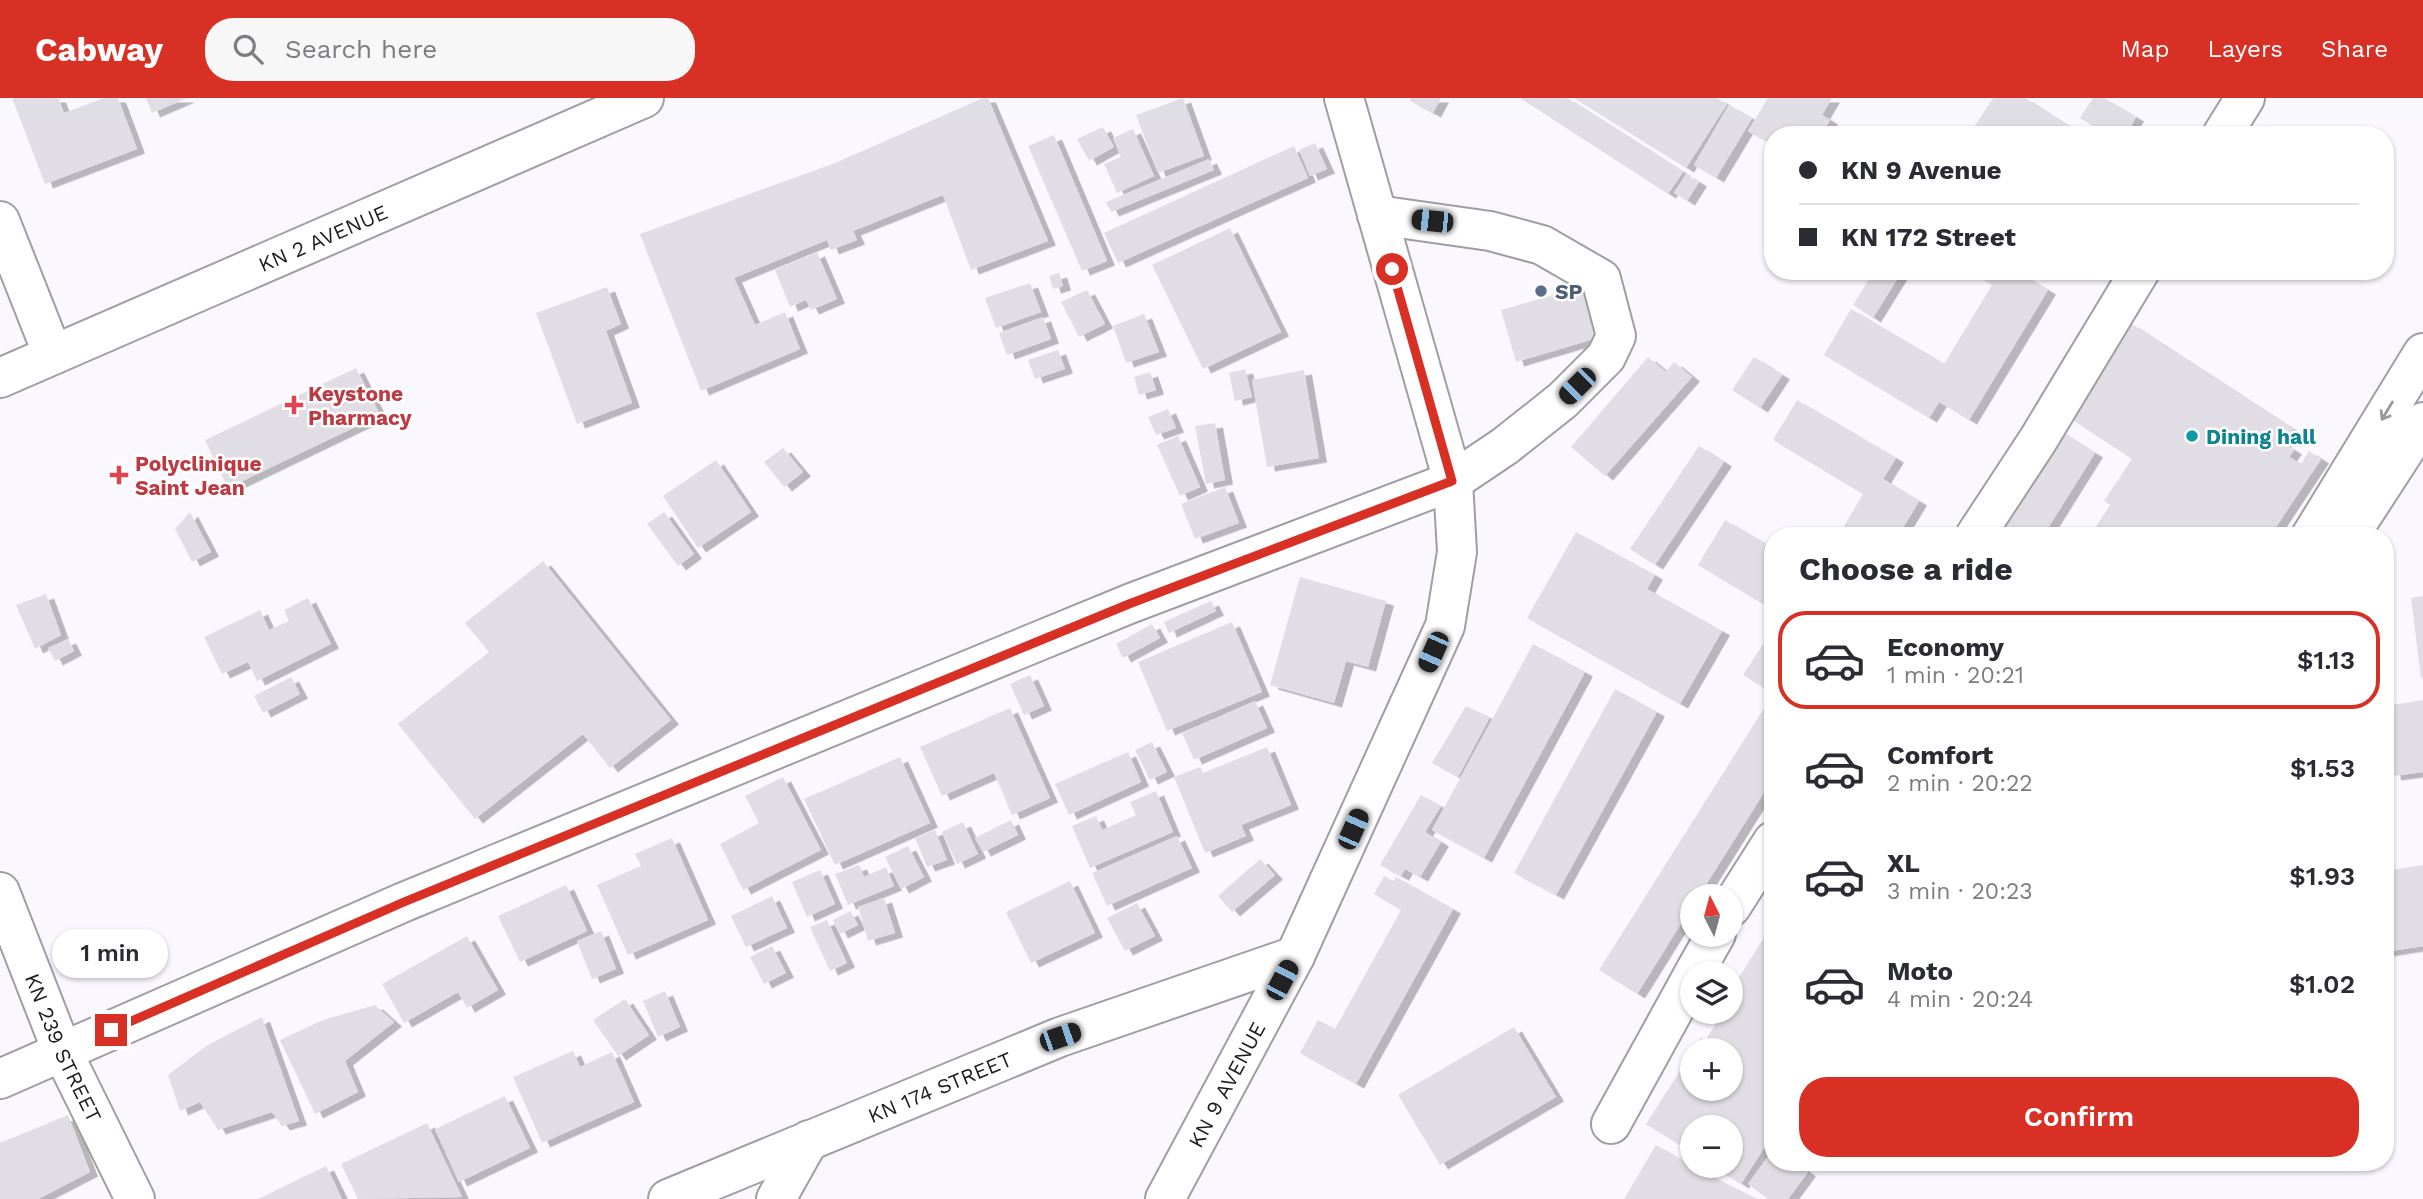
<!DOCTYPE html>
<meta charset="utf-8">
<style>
body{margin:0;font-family:"Work Sans",sans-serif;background:#f7f7f7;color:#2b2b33;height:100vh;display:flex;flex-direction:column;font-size:26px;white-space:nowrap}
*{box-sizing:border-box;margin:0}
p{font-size:23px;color:#7c7c81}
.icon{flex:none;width:38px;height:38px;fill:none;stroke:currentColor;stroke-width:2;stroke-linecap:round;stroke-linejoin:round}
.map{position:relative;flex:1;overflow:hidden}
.sheet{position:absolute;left:1764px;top:429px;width:630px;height:644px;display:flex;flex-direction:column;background:#fff;border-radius:28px;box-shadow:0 2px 5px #0004}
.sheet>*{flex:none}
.top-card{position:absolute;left:1764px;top:28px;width:630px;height:154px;border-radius:28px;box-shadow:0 2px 5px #0004;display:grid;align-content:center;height:154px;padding:0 35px;background:#fff}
.needle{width:46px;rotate:354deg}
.controls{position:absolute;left:1680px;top:786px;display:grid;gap:14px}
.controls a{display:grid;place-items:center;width:63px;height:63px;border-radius:50%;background:#fff;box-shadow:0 2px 5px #0004;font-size:35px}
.end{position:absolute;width:32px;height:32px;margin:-16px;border:9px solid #d93025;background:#fff;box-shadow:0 0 0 4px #fff}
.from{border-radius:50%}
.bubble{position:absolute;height:49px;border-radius:24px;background:#fff;box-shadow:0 2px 5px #0004;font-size:23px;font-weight:600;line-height:49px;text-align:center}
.car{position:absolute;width:21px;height:42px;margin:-21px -10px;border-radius:9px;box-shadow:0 0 5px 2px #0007;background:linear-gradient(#222 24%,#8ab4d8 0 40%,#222 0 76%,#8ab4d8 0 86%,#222 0)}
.top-card b{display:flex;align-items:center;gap:24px;height:66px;font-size:26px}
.top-card b+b{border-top:2px solid #e1e1e2}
.top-card i{width:18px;height:18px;background:#2b2b33}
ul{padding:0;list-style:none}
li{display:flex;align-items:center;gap:21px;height:98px;margin:0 14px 10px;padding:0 21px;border:4px solid transparent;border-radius:28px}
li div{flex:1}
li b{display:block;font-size:26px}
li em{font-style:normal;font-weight:600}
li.selected{border-color:#d93025}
li>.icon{width:63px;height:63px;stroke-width:1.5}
h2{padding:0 35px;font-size:32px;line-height:84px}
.cta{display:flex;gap:14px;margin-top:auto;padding:14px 35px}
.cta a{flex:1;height:80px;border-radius:28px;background:#d93025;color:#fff;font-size:28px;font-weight:600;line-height:80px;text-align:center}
header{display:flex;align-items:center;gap:42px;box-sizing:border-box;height:98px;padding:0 35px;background:#d93025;color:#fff}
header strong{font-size:33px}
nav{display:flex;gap:38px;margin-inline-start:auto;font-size:24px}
.search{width:490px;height:63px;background:#f7f7f7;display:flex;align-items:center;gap:18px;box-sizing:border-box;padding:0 24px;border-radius:28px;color:#7c7c81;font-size:26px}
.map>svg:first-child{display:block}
.building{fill:#e1dde5;filter:url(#shadow)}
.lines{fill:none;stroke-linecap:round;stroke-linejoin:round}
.minor-casing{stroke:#a09da4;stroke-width:42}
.major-casing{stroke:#a09da4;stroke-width:42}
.minor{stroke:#fff;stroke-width:38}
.major{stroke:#fff;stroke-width:38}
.oneway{stroke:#99999a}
.route{stroke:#d93025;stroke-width:9}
.service-dot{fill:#5c6f8a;stroke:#fff;stroke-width:2.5}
.health-dot{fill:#e0444e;stroke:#fff;stroke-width:2.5}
.culture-dot{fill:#0f9aa8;stroke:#fff;stroke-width:2.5}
.labels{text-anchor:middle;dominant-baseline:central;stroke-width:5;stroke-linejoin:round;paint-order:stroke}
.street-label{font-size:21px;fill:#1d1c1f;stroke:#fff}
.service-label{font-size:21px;font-weight:bold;fill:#4e5e75;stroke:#fff;text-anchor:start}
.health-label{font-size:21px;font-weight:bold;fill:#be3a42;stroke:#fff;text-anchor:start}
.culture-label{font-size:21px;font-weight:bold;fill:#0d838f;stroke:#fff;text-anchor:start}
</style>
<header>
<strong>Cabway</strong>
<div class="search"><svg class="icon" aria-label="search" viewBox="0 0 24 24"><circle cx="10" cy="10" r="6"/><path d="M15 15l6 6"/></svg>Search here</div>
<nav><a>Map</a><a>Layers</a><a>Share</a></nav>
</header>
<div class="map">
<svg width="2423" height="1101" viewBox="0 0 2423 1101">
<defs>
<filter id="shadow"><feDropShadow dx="8" dy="4.5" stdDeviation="0" flood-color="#0004"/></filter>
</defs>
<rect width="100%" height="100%" fill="#fbf7ff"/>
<g class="building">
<polygon points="12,0 58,0 64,15 104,0 118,0 137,51 45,86"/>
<polygon points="146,0 187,0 152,15"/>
<polygon points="983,0 988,0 1048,143 971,172 943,97 853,133 857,142 831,152 827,142 734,180 755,227 785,214 800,251 701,293 640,136 835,65"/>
<polygon points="1183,0 1204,58 1158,75 1136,17"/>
<polygon points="1411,0 1441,0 1433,15 1410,3"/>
<polygon points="1520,0 1567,0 1683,74 1668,96"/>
<polygon points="1574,0 1717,0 1727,6 1686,70"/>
<polygon points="1768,0 1832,0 1822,17 1830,22 1821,37 1773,37 1773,48 1748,33"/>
<polygon points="1993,0 2025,0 2082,37 1969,37"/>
<polygon points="2093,0 2104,0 2136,19 2126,37 2107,37 2080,20"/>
<polygon points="1729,7 1752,20 1716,80 1694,67"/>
<polygon points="1103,29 1114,49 1089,63 1077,41"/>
<polygon points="1133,31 1154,78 1117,95 1104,66 1121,59 1113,40"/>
<polygon points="1054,37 1107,163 1082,173 1028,48"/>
<polygon points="1315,45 1327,71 1310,78 1299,52"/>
<polygon points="1294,48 1308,80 1118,165 1104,135"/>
<polygon points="1209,61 1214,72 1111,114 1106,104"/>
<polygon points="1686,76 1699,84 1687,103 1674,95"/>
<polygon points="1230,130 1281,234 1203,271 1152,167"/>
<polygon points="817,154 837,201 811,212 806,202 790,209 775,172"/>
<polygon points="1874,173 1902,173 1873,220 1853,207"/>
<polygon points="1969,173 2017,173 2048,192 1969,322 1939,304 1929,320 1824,257 1851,211 1944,266 1992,187"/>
<polygon points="1059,175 1063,188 1053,191 1049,178"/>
<polygon points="1030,185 1041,214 996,230 985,200"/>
<polygon points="1588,187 1604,238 1516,264 1501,212"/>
<polygon points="607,189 621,226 606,233 632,305 577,326 536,215"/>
<polygon points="1087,192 1105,226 1079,239 1061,204"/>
<polygon points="1144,216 1159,254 1126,265 1113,228"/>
<polygon points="1043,219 1051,241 1007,257 999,235"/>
<polygon points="2130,225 2293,331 2283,345 2294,352 2289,359 2301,366 2309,353 2321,361 2270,438 2090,438 2110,407 2104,403 2132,361 2068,319"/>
<polygon points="1058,252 1065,271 1035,281 1028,262"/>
<polygon points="1648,259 1666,274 1674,264 1692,279 1605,378 1571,349"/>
<polygon points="1754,259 1782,277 1760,310 1732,292"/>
<polygon points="356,270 380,317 228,390 205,342"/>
<polygon points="1245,271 1252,299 1235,303 1229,275"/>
<polygon points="1304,272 1319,360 1267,369 1252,282"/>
<polygon points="1150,274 1156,292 1139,297 1134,279"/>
<polygon points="1797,302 1896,360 1883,381 1919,403 1898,438 1838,438 1863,396 1773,342"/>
<polygon points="1168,311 1176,330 1156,337 1148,319"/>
<polygon points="1215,325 1225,382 1206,386 1195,328"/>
<polygon points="2052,328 2095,355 2043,438 1982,438"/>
<polygon points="1178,338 1200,389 1180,398 1157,347"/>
<polygon points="1699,348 1724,364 1655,467 1630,451"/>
<polygon points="783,350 803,374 784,389 764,364"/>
<polygon points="716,362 751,414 698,450 663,398"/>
<polygon points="1225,389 1239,425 1195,441 1181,406"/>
<polygon points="190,414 211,454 192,464 175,431"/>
<polygon points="664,414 694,456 678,468 647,426"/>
<polygon points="1725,422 1773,450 1773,512 1698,467"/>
<polygon points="1576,434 1655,477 1647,491 1722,533 1680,606 1527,520"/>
<polygon points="543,463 671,622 610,670 583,636 475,721 398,626 489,554 465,525"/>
<polygon points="1300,479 1386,503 1368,569 1346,563 1334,605 1270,587"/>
<polygon points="46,496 61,537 35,551 16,507"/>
<polygon points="2423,498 2423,580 2421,580 2411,500"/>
<polygon points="308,500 331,546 257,583 248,564 222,576 204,539 260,512 269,532 289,523 284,512"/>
<polygon points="1211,503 1216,513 1169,535 1164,524"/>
<polygon points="1232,524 1262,594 1167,633 1138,564"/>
<polygon points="1152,526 1160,540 1123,560 1116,546"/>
<polygon points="1767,540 1773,543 1773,680 1699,798 1692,798 1692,808 1637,896 1599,872 1773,596 1743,577"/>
<polygon points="68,541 74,553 55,563 48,550"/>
<polygon points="1533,546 1585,574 1484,760 1432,732"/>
<polygon points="1030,577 1044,608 1024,617 1010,586"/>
<polygon points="291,579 300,596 263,615 254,598"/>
<polygon points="1615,591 1657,614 1556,797 1514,775"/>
<polygon points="2423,602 2423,674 2393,678 2385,608"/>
<polygon points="1255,603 1267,630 1194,662 1182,635"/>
<polygon points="1466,608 1490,619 1458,679 1432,665"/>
<polygon points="1010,610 1050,700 1012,717 994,675 942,698 920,649"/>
<polygon points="1152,644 1167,674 1150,682 1135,652"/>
<polygon points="1267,649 1291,707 1241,727 1246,738 1205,755 1174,679 1200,669 1203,675"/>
<polygon points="1128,654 1141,684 1069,717 1055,686"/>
<polygon points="900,659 930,725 835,767 804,701"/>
<polygon points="783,679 821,752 743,792 720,746 759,725 745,698"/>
<polygon points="1156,693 1173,734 1090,770 1072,728 1096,718 1102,732 1136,717 1130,704"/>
<polygon points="1421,697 1441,708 1425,734 1441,744 1420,779 1405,771 1401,778 1380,767"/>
<polygon points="1011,722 1018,737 983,754 975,740"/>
<polygon points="963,724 978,756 957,766 942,734"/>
<polygon points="935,732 947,762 927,769 915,740"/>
<polygon points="1177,738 1192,770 1107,808 1092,775"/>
<polygon points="672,740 708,822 628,857 597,787 641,768 635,756"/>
<polygon points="908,748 924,779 901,791 885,759"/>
<polygon points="1260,761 1275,777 1232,814 1218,798"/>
<polygon points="859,767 864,779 886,769 894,788 848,807 835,776"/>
<polygon points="2423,767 2423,848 2385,854 2385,773"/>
<polygon points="820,772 835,806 807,819 792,784"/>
<polygon points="1384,778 1394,783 1396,779 1453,811 1356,986 1300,955 1318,922 1335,931 1401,812 1374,796"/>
<polygon points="1070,783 1095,835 1031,865 1006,814"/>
<polygon points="566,787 587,833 520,864 498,818"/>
<polygon points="772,798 787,830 746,849 731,818"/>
<polygon points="884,800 895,835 868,843 858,809"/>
<polygon points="1137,805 1155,838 1125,853 1107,820"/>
<polygon points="850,813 858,827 840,836 833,822"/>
<polygon points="827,822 847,865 830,873 810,829"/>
<polygon points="1770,830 1773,832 1773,1036 1741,1086 1712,1068 1731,1068 1731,1029 1692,1029 1692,1055 1646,1026 1692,954 1692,990 1731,990 1731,952 1693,952 1701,940 1705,943 1723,914 1731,914 1731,892"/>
<polygon points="601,833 616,871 592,881 577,843"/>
<polygon points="467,838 498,892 467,910 458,894 404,925 382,886"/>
<polygon points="772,848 786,875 764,886 750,859"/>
<polygon points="665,893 680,929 658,939 643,903"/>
<polygon points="625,901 649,937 618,958 593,922"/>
<polygon points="375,907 394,924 345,963 358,994 315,1016 280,942 323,922"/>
<polygon points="262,919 299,1023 282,1028 272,1014 218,1032 200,1004 180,1013 168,977 206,948"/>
<polygon points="1514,929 1556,999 1440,1067 1398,997"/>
<polygon points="573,953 580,969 612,954 634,1004 542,1045 513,979"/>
<polygon points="505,998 530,1050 459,1084 435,1031"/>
<polygon points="68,1017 90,1074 38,1101 0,1101 0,1045"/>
<polygon points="427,1025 462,1099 358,1101 341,1066"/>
<polygon points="1656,1047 1692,1068 1757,1101 1624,1101"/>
<polygon points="1773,1052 1773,1064 1794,1064 1808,1074 1788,1101 1768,1101 1748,1086"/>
<polygon points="326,1068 342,1101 258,1101"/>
</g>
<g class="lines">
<defs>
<g id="minor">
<polyline points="2222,37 2245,0"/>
<polyline points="0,123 53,257"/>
<polyline points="1975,438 2038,342 2140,173"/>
<polyline points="2311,438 2423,255"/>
<polyline points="2349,438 2423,324"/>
<path id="s1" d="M0,794L62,953L135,1101"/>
<polyline points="1731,809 1773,743"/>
<polyline points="1694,875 1716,836"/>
<polyline points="0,981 404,804 698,683 1129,506 1453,383 1505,348 1563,302 1606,259 1616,238 1601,181 1542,147 1490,133 1377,117"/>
<polyline points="1611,1026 1692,879"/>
<path id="s2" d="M668,1101L1060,939L1295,858"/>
<polyline points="776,1101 809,1042"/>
<path id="s3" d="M1165,1101L1295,858L1445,528L1457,454L1453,383L1344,0"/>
</g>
<g id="major">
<path id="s4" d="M0,280L644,0"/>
</g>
</defs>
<use href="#minor" class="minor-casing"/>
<use href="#major" class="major-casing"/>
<use href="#minor" class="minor"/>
<use href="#major" class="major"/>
</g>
<defs><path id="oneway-shaft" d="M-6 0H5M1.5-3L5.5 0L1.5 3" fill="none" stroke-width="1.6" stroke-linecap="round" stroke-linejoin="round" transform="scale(1.75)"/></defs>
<use class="oneway" href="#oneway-shaft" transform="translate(2387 313) rotate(121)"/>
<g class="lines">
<polyline class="route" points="111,932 404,804 1129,506 1452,383 1392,171"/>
</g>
<circle class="service-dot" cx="1541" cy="193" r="7"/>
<g class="health-dot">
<path d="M290.5 296.5h7v7h7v7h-7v7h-7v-7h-7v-7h7z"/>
<path d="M115.5 366.5h7v7h7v7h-7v7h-7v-7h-7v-7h7z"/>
</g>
<circle class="culture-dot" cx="2192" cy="338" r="7"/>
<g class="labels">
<g class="street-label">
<text stroke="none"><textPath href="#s4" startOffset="352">KN 2 AVENUE</textPath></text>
<text stroke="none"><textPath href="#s1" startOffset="168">KN 239 STREET</textPath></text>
<text stroke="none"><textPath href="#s3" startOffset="130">KN 9 AVENUE</textPath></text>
<text stroke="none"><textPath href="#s2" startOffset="294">KN 174 STREET</textPath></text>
</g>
<g class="service-label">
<text x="1555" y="193">SP</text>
</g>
<g class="health-label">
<text x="308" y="295">Keystone<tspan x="308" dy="24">Pharmacy</tspan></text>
<text x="135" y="365">Polyclinique<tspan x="135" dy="24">Saint Jean</tspan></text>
</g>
<g class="culture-label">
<text x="2206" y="338">Dining hall</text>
</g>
</g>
</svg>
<div class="controls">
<a><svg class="needle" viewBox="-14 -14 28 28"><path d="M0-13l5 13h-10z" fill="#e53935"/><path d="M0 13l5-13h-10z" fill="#7c7c81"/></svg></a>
<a><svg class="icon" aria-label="layers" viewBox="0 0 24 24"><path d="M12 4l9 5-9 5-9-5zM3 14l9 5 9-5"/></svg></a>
<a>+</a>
<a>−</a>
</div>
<i class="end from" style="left:1392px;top:171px"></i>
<i class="end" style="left:111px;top:932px"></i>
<div class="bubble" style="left:52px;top:831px;width:116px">1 min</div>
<i class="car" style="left:1432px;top:123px;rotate:276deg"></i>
<i class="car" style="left:1577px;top:288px;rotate:225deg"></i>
<i class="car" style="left:1433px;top:554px;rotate:204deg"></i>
<i class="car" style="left:1353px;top:731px;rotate:24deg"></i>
<i class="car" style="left:1282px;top:882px;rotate:28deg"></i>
<i class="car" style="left:1060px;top:939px;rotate:71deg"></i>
<div class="top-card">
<b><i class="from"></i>KN 9 Avenue</b>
<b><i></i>KN 172 Street</b>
</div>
<section class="sheet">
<h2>Choose a ride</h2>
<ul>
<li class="selected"><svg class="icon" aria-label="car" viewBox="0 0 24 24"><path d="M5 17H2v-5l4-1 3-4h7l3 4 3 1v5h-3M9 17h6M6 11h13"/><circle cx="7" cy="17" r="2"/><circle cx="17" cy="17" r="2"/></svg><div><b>Economy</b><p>1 min · 20:21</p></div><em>$1.13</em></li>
<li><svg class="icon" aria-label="car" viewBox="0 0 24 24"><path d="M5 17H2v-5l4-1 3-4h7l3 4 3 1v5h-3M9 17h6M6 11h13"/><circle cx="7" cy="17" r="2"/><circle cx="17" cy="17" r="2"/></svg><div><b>Comfort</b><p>2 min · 20:22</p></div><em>$1.53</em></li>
<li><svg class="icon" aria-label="car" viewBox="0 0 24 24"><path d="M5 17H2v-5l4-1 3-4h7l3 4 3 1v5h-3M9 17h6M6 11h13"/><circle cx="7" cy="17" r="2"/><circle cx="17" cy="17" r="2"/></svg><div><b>XL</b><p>3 min · 20:23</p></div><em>$1.93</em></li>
<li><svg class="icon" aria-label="car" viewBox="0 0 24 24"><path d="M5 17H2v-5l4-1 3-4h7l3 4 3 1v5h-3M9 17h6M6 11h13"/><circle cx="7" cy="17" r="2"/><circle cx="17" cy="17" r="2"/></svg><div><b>Moto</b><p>4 min · 20:24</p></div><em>$1.02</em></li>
</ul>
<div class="cta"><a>Confirm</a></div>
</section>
</div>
